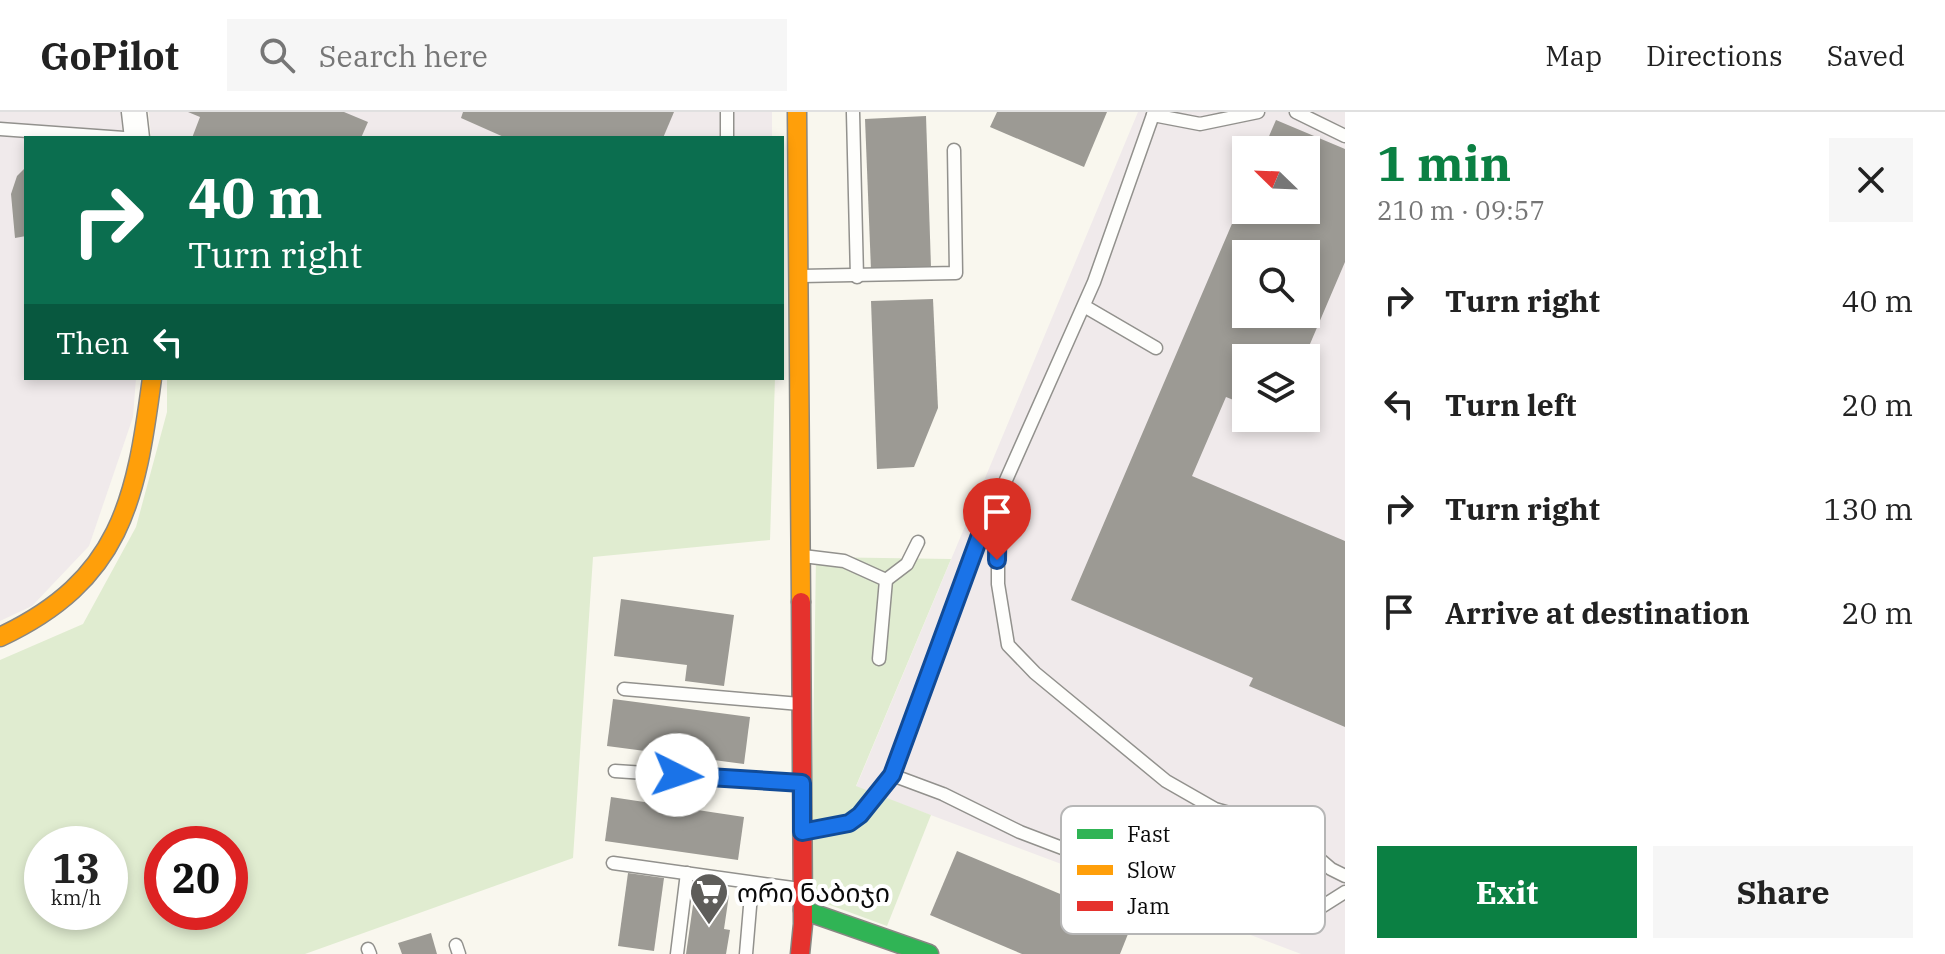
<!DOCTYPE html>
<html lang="en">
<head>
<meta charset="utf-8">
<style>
  :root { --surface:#fff; --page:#f6f6f6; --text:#222; --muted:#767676; --line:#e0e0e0; --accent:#0b8043 }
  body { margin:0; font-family:"IBM Plex Serif","Noto Sans Georgian",serif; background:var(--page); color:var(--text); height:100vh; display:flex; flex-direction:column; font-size:30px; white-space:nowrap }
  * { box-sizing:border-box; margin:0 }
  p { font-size:26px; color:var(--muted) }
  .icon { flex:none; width:44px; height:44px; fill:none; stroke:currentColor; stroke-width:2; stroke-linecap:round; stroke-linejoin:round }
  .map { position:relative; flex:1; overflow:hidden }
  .details { display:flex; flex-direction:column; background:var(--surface); width:600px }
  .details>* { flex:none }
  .banner { position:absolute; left:24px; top:24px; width:760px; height:244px; border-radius:0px; box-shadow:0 4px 12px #0003; background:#0b6e4f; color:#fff; overflow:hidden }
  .needle { width:52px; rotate:293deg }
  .tools { position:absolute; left:1232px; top:24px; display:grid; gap:16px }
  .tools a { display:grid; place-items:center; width:88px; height:88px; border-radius:0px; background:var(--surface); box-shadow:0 4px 12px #0003; font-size:40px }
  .speed { position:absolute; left:24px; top:714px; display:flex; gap:16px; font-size:40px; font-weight:700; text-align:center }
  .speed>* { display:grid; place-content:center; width:104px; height:104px; border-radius:50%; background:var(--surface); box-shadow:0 4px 12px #0003; line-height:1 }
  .speed small { font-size:20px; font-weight:400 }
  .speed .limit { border:12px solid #d22; background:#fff; color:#111 }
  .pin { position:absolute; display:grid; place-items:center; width:68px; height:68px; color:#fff; margin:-82px -34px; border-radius:50% 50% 50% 0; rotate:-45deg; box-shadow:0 0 8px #0007 }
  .pin .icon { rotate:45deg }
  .me { position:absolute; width:88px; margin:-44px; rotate:94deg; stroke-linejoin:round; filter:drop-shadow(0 0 6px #0008) }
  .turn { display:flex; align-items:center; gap:28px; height:168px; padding:0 32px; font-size:36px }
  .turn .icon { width:104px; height:104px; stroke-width:2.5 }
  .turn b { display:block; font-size:56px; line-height:68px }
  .then { display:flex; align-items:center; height:76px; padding:0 32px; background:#0003; gap:16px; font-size:30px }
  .round { display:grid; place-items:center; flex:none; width:84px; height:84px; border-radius:0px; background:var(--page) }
  .head { display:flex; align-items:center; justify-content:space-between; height:136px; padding:0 32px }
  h1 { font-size:48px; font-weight:700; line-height:60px; color:var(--accent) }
  .action { display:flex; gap:16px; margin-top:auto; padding:16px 32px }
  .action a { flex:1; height:92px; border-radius:0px; background:var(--accent); color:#fff; font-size:32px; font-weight:700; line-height:92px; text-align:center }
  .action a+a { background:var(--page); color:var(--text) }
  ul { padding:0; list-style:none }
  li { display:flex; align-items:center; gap:24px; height:104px; padding:0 32px }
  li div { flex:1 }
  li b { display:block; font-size:30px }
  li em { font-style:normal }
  header { display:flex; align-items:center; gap:48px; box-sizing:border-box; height:112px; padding:0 40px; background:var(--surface); border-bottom:2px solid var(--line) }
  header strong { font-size:38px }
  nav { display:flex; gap:44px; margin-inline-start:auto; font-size:28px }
  .search { width:560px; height:72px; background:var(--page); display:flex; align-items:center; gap:20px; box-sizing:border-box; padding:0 28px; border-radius:0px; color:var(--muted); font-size:30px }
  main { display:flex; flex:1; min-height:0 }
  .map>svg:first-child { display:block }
</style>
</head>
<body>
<header>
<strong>GoPilot</strong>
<div class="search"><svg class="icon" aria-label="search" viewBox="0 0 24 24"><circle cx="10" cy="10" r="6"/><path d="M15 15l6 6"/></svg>Search here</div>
<nav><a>Map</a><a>Directions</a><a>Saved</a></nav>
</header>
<main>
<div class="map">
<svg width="1345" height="842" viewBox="0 0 1345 842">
  <rect width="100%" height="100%" fill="#f9f7ee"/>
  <g fill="#f0eaeb" fill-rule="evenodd">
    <path d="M0 0H121L123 26H26V266H136L133 305 89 434 32 494 0 509Z"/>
    <path d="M149 0H772V26H151Z"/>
    <path d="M1138 0H1345V842H1301L856 675ZM1246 38H1306V98H1246ZM1246 142H1306V202H1246ZM1246 246H1306V306H1246Z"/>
  </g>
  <g fill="#e0ecd0" fill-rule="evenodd">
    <path d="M167 266H775L770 428 593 445 573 746 305 842H0V548L83 512 136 415 167 300ZM42 732H110V800H42ZM162 732H230V800H162Z"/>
    <path d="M816 445 951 447 856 674 931 703 887 814 819 789 811 769Z"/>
  </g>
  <g fill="#9c9a94" fill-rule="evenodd">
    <path d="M188 0H344L368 10 361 26H192L200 5Z"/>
    <path d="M463 0H674L663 26H506L461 6Z"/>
    <path d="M997 0H1107L1084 55 990 15Z"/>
    <path d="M926 4 931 155 871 158 865 7Z"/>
    <path d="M1276 8 1345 37V150L1304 246H1246V293L1226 285 1192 364 1345 429V615L1249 574 1253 566 1071 488 1246 79V98H1306V38H1263ZM1246 142H1306V202H1246Z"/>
    <path d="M26 55V124L15 126 11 82 17 64Z"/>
    <path d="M933 187 938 296 914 355 877 357 871 189Z"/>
    <path d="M621 487 734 503 724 574 685 569 687 553 614 544Z"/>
    <path d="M613 587 750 605 744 652 607 634Z"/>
    <path d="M611 685 744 705 738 748 605 729Z"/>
    <path d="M957 739 1132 812 1120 842H1022L930 803Z"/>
    <path d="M628 761 664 766 654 839 618 834Z"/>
    <path d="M695 779 729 783 724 817 730 818 726 842H686Z"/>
    <path d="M431 821 437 842H402L398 831Z"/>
  </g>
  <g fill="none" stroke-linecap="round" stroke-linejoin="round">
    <g stroke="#92918d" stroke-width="15">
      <g id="lane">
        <path d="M727 0V26"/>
        <path d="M1154 0 1094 170 998 386V472L1008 533 1035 561 1166 669 1215 697 1261 710 1295 726 1331 757 1345 764"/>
        <path d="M1296 0 1345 24"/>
        <path d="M853 1 857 165"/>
        <path d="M1153 3 1200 12 1258 0"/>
        <path d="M0 17 124 26"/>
        <path d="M801 164 956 161 954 38"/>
        <path d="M1084 194 1156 236"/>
        <path d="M803 444 844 449 886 468 879 547"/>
        <path d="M886 468 907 452 918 430"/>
        <path d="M624 577 800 592"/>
        <path d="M615 659 799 671"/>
        <path d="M892 663 943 682 1020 720 1170 777 1259 807 1296 811 1345 780"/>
        <path d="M805 720 849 711 860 703 892 663 983 415 995 390"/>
        <path d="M613 751 800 777"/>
        <path d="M456 833 459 842"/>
        <path d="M368 837 370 842"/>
        <path d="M677 842 687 761"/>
        <path d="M746 842 752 771"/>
      </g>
    </g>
    <g stroke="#92918d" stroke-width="27">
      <path id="street" d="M134 0 137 26"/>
    </g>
    <g stroke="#888783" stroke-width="21">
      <path id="fast" d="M803 798 929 842"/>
    </g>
    <g stroke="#888783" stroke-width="21">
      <g id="slow">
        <path d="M797 0 801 490"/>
        <path d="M0 525C121 468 136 389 152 266"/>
      </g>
    </g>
    <g stroke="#888783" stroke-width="21">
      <path id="jam" d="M800 842 803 812 801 490"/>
    </g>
    <use href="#lane" stroke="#fefefc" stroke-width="12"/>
    <use href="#street" stroke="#fefefc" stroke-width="24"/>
    <use href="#fast" stroke="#30b455" stroke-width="18"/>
    <use href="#slow" stroke="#ff9f0a" stroke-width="18"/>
    <use href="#jam" stroke="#e5322d" stroke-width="18"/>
  </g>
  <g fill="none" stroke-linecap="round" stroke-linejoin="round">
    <g stroke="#114b97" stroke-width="20">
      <path id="route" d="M677 663 802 671V720L849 711 860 703 892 663 983 415 998 386 997 448"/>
    </g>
    <use href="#route" stroke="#1a73e8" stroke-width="14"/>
  </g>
  <defs>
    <g id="supermarket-pin" transform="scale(2)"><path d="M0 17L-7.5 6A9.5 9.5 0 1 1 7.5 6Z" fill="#5e5d5a" stroke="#fff"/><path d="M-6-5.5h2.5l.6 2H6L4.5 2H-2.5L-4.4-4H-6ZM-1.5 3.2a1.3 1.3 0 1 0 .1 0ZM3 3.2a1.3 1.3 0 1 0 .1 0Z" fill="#fff"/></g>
  </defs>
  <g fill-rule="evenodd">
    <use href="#supermarket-pin" x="709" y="780"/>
  </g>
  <g text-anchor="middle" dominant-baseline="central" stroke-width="8" stroke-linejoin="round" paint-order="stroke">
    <g font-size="26" fill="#0a0a0a" stroke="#fff" text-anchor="start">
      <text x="737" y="780">ორი ნაბიჯი</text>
    </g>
  </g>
  <rect x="1061" y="694" width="264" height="128" rx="12" fill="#fff" stroke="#b6b6b6" stroke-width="2"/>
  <rect x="1077" y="717" width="36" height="10" fill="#30b455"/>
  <rect x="1077" y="753" width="36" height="10" fill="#ff9f0a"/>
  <rect x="1077" y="789" width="36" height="10" fill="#e5322d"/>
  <g font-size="22" fill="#0a0a0a">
    <text x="1127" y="730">Fast</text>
    <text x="1127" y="766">Slow</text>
    <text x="1127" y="802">Jam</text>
  </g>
</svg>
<div class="tools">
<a><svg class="needle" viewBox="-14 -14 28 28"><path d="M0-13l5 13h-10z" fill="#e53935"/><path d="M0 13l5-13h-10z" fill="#767676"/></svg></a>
<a><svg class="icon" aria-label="search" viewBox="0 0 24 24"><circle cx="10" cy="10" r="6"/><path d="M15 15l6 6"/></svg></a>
<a><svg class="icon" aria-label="layers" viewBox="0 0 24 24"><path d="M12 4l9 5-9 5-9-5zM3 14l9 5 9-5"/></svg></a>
</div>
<div class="speed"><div>13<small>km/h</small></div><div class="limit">20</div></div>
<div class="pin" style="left:997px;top:448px;background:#d93025"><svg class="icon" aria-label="arrive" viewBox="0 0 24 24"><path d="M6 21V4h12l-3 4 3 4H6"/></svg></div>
<svg class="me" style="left:677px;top:663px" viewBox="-20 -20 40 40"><circle r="19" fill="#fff"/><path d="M0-13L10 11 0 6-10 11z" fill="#1a73e8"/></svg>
<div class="banner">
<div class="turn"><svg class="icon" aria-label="right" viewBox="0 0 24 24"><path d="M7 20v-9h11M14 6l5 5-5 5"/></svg><div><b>40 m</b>Turn right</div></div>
<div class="then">Then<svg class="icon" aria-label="left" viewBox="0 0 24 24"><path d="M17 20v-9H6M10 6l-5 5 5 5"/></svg></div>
</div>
</div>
<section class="details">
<div class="head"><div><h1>1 min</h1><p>210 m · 09:57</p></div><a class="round"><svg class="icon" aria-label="close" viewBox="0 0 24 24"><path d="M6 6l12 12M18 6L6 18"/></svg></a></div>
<ul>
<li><svg class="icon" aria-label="right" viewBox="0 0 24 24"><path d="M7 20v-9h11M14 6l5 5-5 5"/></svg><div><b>Turn right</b></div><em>40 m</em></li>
<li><svg class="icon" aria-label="left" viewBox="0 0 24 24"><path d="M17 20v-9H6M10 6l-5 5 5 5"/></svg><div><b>Turn left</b></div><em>20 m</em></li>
<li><svg class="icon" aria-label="right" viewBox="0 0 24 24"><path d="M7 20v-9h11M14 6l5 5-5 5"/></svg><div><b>Turn right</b></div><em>130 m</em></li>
<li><svg class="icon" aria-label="arrive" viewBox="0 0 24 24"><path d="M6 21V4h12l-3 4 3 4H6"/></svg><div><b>Arrive at destination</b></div><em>20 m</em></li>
</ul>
<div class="action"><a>Exit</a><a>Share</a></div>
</section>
</main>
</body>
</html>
